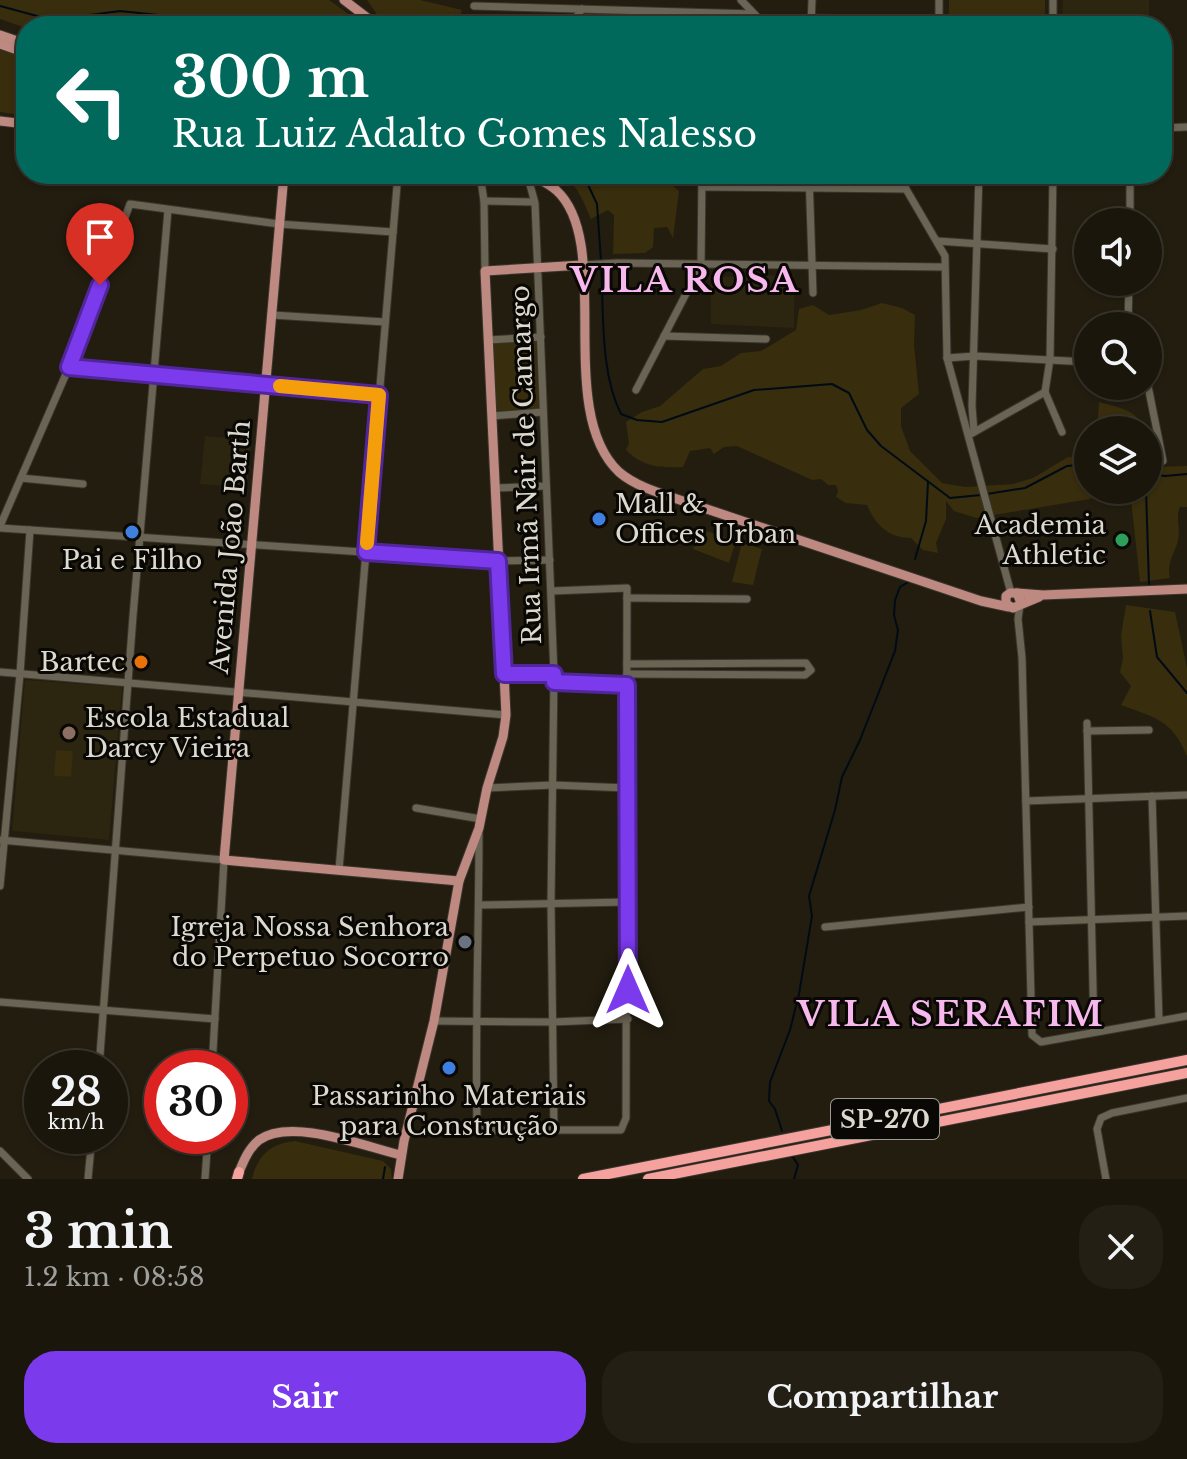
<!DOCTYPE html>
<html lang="pt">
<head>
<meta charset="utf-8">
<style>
  :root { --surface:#1a160b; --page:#231f14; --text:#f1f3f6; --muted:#9f9f9d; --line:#38352c; --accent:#7c3aed }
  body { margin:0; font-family:"Libre Baskerville",serif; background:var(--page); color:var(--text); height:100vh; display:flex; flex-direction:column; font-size:30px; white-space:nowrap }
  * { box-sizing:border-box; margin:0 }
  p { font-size:26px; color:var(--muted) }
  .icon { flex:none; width:44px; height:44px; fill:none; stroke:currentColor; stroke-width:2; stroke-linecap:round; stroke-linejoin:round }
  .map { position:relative; height:1179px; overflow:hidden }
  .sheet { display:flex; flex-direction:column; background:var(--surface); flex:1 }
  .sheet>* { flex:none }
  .top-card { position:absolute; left:16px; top:16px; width:1156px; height:168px; border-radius:32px; box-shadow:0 2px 6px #0004,0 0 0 2px var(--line); background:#00695c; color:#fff; overflow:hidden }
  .controls { position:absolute; left:1074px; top:208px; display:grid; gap:16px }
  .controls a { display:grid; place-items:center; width:88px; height:88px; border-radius:50%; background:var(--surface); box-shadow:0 2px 6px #0004,0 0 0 2px var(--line); font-size:40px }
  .speed { position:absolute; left:24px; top:1050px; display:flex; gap:16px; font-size:40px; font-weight:700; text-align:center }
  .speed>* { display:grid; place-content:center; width:104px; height:104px; border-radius:50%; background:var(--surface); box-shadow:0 2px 6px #0004,0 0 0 2px var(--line); line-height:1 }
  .speed small { font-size:20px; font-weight:400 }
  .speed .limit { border:12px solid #d22; background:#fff; color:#111 }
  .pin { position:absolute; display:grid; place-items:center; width:68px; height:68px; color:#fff; margin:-82px -34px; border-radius:50% 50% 50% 0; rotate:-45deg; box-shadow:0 0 8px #0007 }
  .pin .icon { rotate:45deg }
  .me { position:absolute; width:88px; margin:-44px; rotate:0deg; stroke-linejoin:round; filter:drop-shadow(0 0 6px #0008) }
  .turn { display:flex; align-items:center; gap:28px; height:168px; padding:0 24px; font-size:36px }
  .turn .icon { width:104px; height:104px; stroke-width:2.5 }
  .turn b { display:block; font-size:56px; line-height:68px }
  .round { display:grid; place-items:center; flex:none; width:84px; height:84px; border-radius:32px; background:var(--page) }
  .head { display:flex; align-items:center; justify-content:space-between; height:136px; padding:0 24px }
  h1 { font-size:48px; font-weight:800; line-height:60px }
  .cta { display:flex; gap:16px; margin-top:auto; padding:16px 24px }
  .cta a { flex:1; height:92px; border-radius:32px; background:var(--accent); color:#fff; font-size:32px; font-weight:800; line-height:92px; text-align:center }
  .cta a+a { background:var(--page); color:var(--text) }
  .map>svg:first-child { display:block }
</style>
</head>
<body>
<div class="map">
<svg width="1187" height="1179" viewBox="0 0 1187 1179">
  <rect width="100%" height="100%" fill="#221d0f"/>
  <g fill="#2c2510">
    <path d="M1063 0H1149V26H1062Z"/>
    <path d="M794 275V328L711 324V277Z"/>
    <path d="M205 436 251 440 247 488 200 484Z"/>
    <path d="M25 680 122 687 109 840 12 831Z"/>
  </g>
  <g fill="#382d0c">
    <path d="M0 0H329L365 26H160L110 21 86 26 26 28 0 19Z"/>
    <path d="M367 0H420L462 10 457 26H385Z"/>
    <rect x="949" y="0" width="96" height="26"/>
    <path d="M0 48 26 56V116L0 112Z"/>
    <path d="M561 174H665L664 186H673L679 191 673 238 667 227 654 228 653 247 645 253 613 254 614 215 608 210 591 219C584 203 577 183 561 174Z"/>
    <path d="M882 303 902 308 915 315 914 345 919 394 901 408V426L910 451 942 483 965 487 1013 484 1033 478 1068 457 1088 458V490H1098L1090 499 976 518 954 511 946 501V519L936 543 938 553 923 550 911 538C889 538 875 525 867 505L846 503 836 497 838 491 836 485H828L821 479 812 480 737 446 724 447 714 454 710 448 690 451 683 467C659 468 643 467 626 450L629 443 626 422 642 412 660 406 703 369 721 366 741 353 761 351 796 330 799 309 813 305 829 315 861 310Z"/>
    <path d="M536 341 540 408 496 411 491 344Z"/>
    <path d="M1099 402C1117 407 1139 410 1145 430H1097Z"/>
    <path d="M1148 440 1153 467 1187 466V507H1180C1175 518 1181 528 1178 540 1175 554 1166 562 1170 578L1140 582 1130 490H1148Z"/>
    <path d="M701 529 736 541 729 563 693 549Z"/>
    <path d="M742 543 762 549 753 585 732 582Z"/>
    <path d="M1126 605 1175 612 1187 668V756C1172 720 1156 718 1121 705L1131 686 1120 672 1123 659 1121 636Z"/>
    <path d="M56 750 73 751 71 777 54 776Z"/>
    <path d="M295 1141 383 1161 391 1169 392 1179H252C257 1156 271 1143 295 1141Z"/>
  </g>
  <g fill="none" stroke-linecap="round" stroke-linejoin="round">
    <g stroke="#000b15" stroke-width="2">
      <path d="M0 6 52 20 120 11 264 26"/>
      <path d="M583 174 597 204 601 261"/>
      <path d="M601 267C604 313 600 373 621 414L637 420 662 422 754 390 832 384 849 393 867 430 881 446 950 498 981 495"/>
      <path d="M1148 474 1165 476 1187 474"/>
      <path d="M1146 490 1149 584"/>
      <path d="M987 494 1025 488 1067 466 1088 464"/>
      <path d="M915 559 926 521 928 482"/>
      <path d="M1150 611 1157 657 1187 693"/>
      <path d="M782 1131 775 1109 769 1101 770 1082 790 1030 799 994 812 916 809 896 835 810 842 777 860 740 895 651 898 630 894 615 895 600 900 587 910 581"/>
      <path d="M793 1157 798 1165 794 1179"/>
      <path d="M383 1179 385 1167"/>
    </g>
    <g stroke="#3a352e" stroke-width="9">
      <g id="minor">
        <path d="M741 0 766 26"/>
        <path d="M1053 0V26"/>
        <path d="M474 6 754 14"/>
        <path d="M811 18 939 21"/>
        <path d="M570 26 582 9"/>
        <path d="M704 26V14"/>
        <path d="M811 26 812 0"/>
        <path d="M939 26V0"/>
        <path d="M1162 128 1187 127"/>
        <path d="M480 174 484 201 485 271"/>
        <path d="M527 174 535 203 554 674 551 903 554 1130"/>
        <path d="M809 174 813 293"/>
        <path d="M895 174 906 189 945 256 947 358 1011 593"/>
        <path d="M702 187 906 189"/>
        <path d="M484 201 534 202"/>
        <path d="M1130 222V174"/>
        <path d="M937 241 1053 249"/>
        <path d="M582 265 617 263 944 267"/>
        <path d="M272 315 385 322"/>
        <path d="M1128 326 1129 282"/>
        <path d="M664 336 766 339"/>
        <path d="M488 340 541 337"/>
        <path d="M947 358 975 356 1088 362"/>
        <path d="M69 367 379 395"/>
        <path d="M1148 386 1163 461"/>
        <path d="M636 390 701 265 702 174"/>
        <path d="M1045 392 1062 432"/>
        <path d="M492 416 543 412"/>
        <path d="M974 432 972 406 979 174"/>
        <path d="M969 435 1045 392 1050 359 1053 174"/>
        <path d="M21 478 83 484"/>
        <path d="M495 488 546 486"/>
        <path d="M0 526 69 367 130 204 279 224 393 232"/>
        <path d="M0 528 498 561 550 560"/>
        <path d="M627 598 747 599"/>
        <path d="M1020 605 1018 619 1022 658 1032 1035 1041 1042 1187 1016"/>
        <path d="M627 664 806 663 811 670 805 675 627 674"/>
        <path d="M0 672 506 715"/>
        <path d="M504 674H554"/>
        <path d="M554 682 627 685"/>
        <path d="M1087 723 1094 1032"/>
        <path d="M1087 731 1149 730"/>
        <path d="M487 788 553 785 627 788"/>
        <path d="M1152 796 1159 1020"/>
        <path d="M1026 801 1187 795"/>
        <path d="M416 808 481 819"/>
        <path d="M479 831C479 929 475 1026 477 1124L482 1130H621L626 1118 627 588 552 591"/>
        <path d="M0 840 224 860 212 1068"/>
        <path d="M339 870 398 174"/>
        <path d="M0 886 20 674 30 530"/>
        <path d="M480 905 627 902"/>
        <path d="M1029 922 1187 916"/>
        <path d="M825 927 1029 907"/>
        <path d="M0 1002 215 1019"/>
        <path d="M434 1021 552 1022 628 1019"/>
        <path d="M99 1068 133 616 168 210"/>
        <path d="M0 1151 28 1179"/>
        <path d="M88 1179 92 1136"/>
        <path d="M205 1179 208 1136"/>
        <path d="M1106 1179 1097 1129 1101 1118 1112 1113 1187 1098"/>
      </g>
    </g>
    <g stroke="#3a352e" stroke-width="11">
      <g id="major">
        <path d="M344 0 378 26"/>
        <path d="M0 35 26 44"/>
        <path d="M0 44 26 53"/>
        <path d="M0 121 26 124"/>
        <path d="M284 174 224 860 459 881"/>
        <path d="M530 174C538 179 549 184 556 190 615 243 553 410 619 472 634 485 656 492 674 498L981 601 1009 607"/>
        <path d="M1017 593 1043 595 1187 589"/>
        <path d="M1021 603 1017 593H1010L1006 596V604L1013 608 1039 597"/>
        <path d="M239 1172C244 1160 249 1148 259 1140 291 1117 366 1147 401 1155"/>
        <path d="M398 1179 404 1141 434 1021 459 881 479 828 487 788 503 737 506 715 485 271 582 265"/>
      </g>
    </g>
    <g stroke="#3a352e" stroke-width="12">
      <g id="highway">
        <path d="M237 1179 239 1172"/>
        <path d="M583 1179 1187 1060"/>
        <path d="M648 1179 1187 1073"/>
      </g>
    </g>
    <use href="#minor" stroke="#6a6454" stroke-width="7"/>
    <use href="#major" stroke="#bd8980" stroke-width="9"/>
    <use href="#highway" stroke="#f5a19e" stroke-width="10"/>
  </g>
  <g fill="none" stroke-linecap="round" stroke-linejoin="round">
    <g stroke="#51269a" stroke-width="20">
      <path id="route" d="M100 285 69 367 379 395 366 552 498 561 504 674H554V682L627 685 628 990"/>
    </g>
    <use href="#route" stroke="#7c3aed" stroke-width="14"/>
    <path stroke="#f59e0b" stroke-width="14" d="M280 386 379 395 367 543"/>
  </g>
  <g fill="#3f7fe0" stroke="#0a0804" stroke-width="3">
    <circle cx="599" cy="519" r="8"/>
    <circle cx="132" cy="532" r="8"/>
    <circle cx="449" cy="1068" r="8"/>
  </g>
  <circle fill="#2e9e5b" stroke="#0a0804" stroke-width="3" cx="1122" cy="540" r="8"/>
  <circle fill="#e8710a" stroke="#0a0804" stroke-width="3" cx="141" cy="662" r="8"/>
  <circle fill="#8d6e63" stroke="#0a0804" stroke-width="3" cx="69" cy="733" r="8"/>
  <circle fill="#6b7280" stroke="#0a0804" stroke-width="3" cx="465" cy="942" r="8"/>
  <g text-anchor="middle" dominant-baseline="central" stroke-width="6" stroke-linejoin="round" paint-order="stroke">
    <rect fill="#0a0804" stroke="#9d9a92" stroke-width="2" x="831" y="1099" width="108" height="40" rx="6"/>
    <g font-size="24" font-weight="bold" fill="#dcd9cf">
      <text x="885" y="1119">SP-270</text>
    </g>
    <g font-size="26" fill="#dcd9cf" stroke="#0a0804">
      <text transform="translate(526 465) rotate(-92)">Rua Irmã Nair de Camargo</text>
      <text transform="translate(230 547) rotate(-85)">Avenida João Barth</text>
    </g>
    <g font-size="26" fill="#dcd9cf" stroke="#0a0804" text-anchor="end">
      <text x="615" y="504" text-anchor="start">Mall &amp;<tspan x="615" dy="30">Offices Urban</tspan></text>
      <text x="1106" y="525">Academia<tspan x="1106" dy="30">Athletic</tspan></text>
      <text x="132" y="560" text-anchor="middle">Pai e Filho</text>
      <text x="125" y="662">Bartec</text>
      <text x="85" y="718" text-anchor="start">Escola Estadual<tspan x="85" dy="30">Darcy Vieira</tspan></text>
      <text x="449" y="927">Igreja Nossa Senhora<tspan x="449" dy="30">do Perpetuo Socorro</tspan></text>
      <text x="449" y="1096" text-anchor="middle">Passarinho Materiais<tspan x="449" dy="30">para Construção</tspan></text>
    </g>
    <g font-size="34" font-weight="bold" letter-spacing="2" fill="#f7b8ed" stroke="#0a0804">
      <text x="685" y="280">VILA ROSA</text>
      <text x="951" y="1014">VILA SERAFIM</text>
    </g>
  </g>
</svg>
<div class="controls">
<a><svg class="icon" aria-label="sound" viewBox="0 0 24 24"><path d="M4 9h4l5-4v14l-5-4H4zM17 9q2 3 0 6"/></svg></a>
<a><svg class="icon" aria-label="search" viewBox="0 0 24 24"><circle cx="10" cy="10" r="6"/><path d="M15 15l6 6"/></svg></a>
<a><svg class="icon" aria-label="layers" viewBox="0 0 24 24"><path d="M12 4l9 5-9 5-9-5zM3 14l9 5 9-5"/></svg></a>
</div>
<div class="speed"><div>28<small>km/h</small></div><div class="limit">30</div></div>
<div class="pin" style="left:100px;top:285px;background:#d93025"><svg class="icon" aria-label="arrive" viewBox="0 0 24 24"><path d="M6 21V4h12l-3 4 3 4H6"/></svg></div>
<svg class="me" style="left:628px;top:990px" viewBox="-20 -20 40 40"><path d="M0-17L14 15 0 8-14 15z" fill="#7c3aed" stroke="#fff" stroke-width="4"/></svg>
<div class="top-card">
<div class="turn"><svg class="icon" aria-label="left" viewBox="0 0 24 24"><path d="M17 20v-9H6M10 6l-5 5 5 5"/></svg><div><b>300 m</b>Rua Luiz Adalto Gomes Nalesso</div></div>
</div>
</div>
<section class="sheet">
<div class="head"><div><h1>3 min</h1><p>1.2 km · 08:58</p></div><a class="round"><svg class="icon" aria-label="close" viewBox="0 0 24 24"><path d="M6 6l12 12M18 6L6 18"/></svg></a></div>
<div class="cta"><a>Sair</a><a>Compartilhar</a></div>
</section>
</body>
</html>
